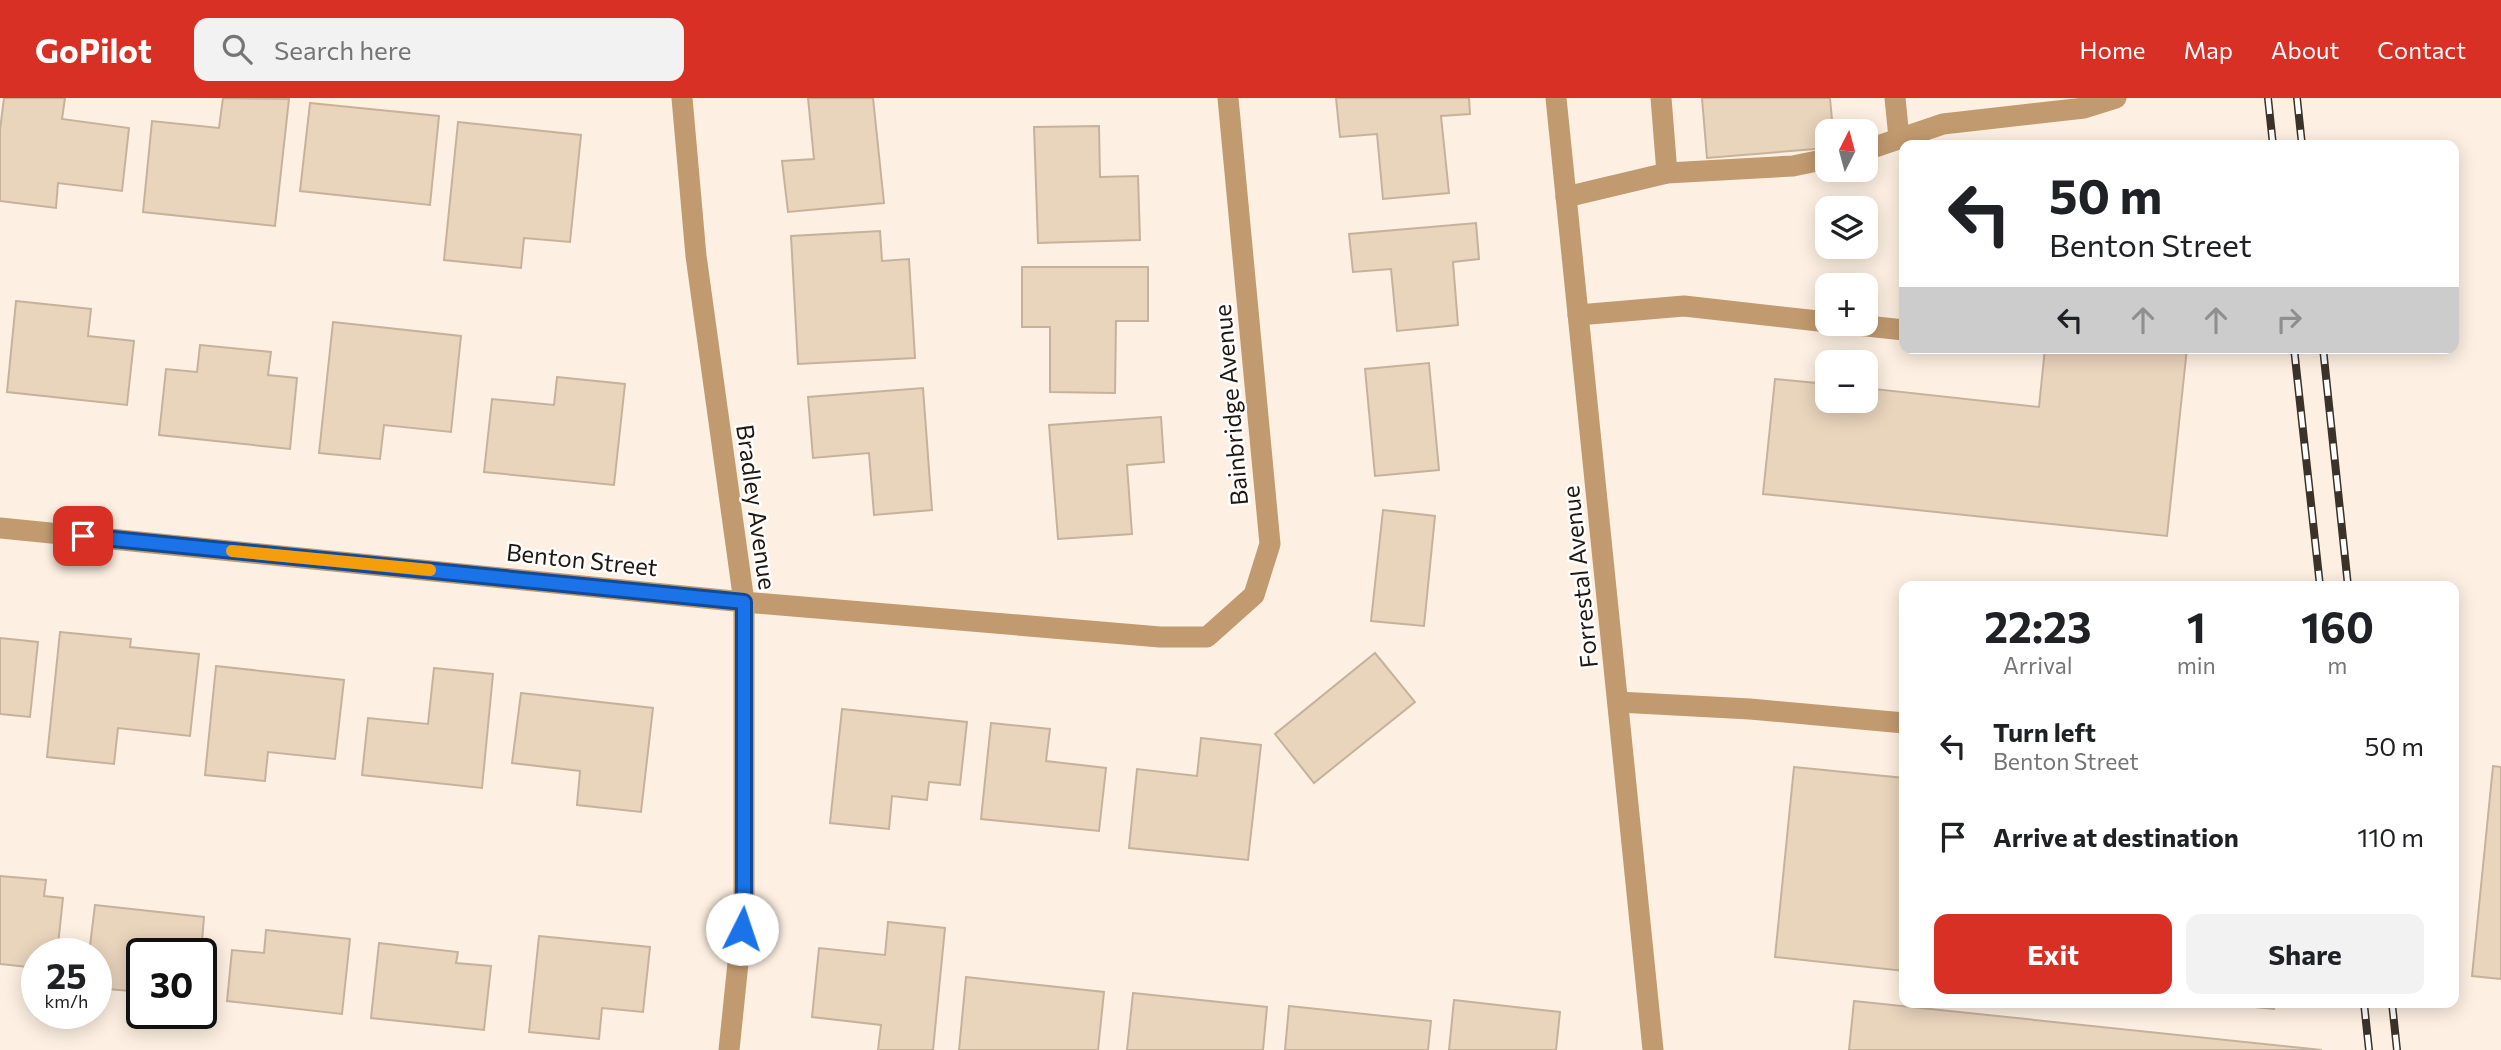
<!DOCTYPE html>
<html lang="en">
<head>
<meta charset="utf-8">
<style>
  :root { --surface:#fff; --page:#f2f2f2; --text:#202124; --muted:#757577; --accent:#d93025 }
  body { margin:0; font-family:Commissioner,sans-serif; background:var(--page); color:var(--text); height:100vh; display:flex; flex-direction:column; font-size:26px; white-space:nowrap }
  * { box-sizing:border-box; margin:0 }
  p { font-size:23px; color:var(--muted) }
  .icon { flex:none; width:38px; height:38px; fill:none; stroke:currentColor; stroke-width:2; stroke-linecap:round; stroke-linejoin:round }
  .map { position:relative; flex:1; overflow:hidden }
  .sheet { position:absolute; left:1899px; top:483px; width:560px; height:427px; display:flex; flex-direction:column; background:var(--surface); border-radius:14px; box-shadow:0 4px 18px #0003 }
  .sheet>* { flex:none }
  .top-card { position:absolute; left:1899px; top:42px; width:560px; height:214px; border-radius:14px; box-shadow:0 4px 18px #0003; background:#fff; color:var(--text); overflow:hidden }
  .needle { width:46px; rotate:6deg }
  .fabs { position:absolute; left:1815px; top:21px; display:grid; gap:14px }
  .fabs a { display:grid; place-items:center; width:63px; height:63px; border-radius:14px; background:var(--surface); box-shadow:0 4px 18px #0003; font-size:35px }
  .speed { position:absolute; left:21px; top:840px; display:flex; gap:14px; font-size:35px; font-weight:700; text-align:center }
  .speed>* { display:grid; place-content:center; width:91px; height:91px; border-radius:50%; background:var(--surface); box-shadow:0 4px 18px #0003; line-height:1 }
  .speed small { font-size:18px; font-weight:400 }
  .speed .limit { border:4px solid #111; border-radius:10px; background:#fff; color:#111 }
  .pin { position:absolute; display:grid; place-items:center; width:60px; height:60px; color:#fff; margin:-30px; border-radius:14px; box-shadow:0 4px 10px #0006 }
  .me { position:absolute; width:77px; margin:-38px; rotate:4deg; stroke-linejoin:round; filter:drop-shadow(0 0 5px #0008) }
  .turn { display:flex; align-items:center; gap:24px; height:147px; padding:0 35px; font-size:32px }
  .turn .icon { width:91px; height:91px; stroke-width:2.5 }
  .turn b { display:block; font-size:49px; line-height:60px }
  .lanes { display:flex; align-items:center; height:66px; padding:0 35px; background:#0003; justify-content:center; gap:35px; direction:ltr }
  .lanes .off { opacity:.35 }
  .eta { display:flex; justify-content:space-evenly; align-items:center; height:119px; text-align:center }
  .eta b { font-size:42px; font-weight:700; line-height:49px }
  .cta { display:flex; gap:14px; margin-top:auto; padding:14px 35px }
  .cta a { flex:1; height:80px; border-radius:14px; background:var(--accent); color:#fff; font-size:28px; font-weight:700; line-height:80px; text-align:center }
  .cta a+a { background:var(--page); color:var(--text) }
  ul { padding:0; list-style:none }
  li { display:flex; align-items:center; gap:21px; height:91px; padding:0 35px }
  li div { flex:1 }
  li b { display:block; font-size:26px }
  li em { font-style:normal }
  header { display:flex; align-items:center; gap:42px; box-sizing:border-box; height:98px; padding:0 35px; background:var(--accent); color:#fff }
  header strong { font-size:33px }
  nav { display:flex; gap:38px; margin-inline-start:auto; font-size:24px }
  .search { width:490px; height:63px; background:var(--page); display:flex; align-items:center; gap:18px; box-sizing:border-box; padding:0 24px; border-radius:14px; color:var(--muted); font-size:26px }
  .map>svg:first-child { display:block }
</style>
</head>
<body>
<header>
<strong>GoPilot</strong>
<div class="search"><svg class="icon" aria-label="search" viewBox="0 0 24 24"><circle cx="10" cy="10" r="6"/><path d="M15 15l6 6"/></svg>Search here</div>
<nav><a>Home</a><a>Map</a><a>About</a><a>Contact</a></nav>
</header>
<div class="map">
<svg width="2501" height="952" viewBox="0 0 2501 952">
  <rect width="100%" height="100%" fill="#fdf0e2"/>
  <g fill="#e9d4bc" stroke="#c6b29b" stroke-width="2">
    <path d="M4 0H65L62 21 129 30 122 93 58 85 56 110 0 103V32Z"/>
    <path d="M223 0 289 1 275 128 143 114 152 23 219 30Z"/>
    <path d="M808 0H873L884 105 788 114 782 63 814 61Z"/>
    <path d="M1336 0H1469L1470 16 1441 18 1449 95 1383 101 1377 36 1340 39Z"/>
    <path d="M1702 0H1830L1833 33H1827V50L1707 60Z"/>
    <path d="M310 5 439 18 430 107 300 93Z"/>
    <path d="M458 24 581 37 570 144 524 140 521 170 444 162Z"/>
    <path d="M1099 28 1100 79 1138 78 1140 142 1038 145 1034 29Z"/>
    <path d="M1476 125 1479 161 1453 164 1458 227 1397 233 1391 171 1353 174 1349 136Z"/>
    <path d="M880 133 882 163 909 161 915 260 798 266 791 138Z"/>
    <path d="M1022 169H1148V223H1116L1115 295 1050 294V229H1022Z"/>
    <path d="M16 203 91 211 88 238 134 243 127 307 7 294Z"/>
    <path d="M333 224 461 238 451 334 384 327 380 361 319 355Z"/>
    <path d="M200 247 271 254 268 277 297 280 290 351 159 337 166 271 197 274Z"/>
    <path d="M2045 250H2187L2167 438 1763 396 1775 281 1827 286V303H1866V290L2039 309Z"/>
    <path d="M1429 265 1439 372 1375 378 1365 271Z"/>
    <path d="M557 279 625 286 614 387 484 374 492 301 554 307Z"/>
    <path d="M923 290 932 412 874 417 869 355 813 360 808 299Z"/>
    <path d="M1161 319 1164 364 1127 367 1132 436 1058 441 1049 327Z"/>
    <path d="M1383 412 1435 418 1424 528 1371 523Z"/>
    <path d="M60 534 131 541 130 549 199 556 190 638 118 630 114 666 47 659Z"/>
    <path d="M0 540 38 544 30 619 0 616Z"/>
    <path d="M1375 555 1415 604 1314 685 1275 636Z"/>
    <path d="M216 568 344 582 335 661 268 654 265 683 205 677Z"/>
    <path d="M434 570 493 576 482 690 362 677 368 620 428 626Z"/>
    <path d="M521 595 653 610 641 714 577 707 580 673 512 665Z"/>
    <path d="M842 611 967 624 960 687 929 684 927 702 892 698 889 731 830 725Z"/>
    <path d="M991 625 1050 631 1046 663 1106 670 1099 733 981 721Z"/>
    <path d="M1201 640 1261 647 1248 762 1129 750 1137 671 1197 678Z"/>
    <path d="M2493 668 2501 669V881L2472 878Z"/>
    <path d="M1794 669 1904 680V873L1775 859Z"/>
    <path d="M0 778 46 782 44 798 63 800 57 856H37V870L0 866Z"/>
    <path d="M95 807 204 819 201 856H142V894L96 890V856H89Z"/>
    <path d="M888 824 945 830 933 952H878L881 927 812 919 819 850 885 857Z"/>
    <path d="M266 832 350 841 342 916 227 903 232 852 264 855Z"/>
    <path d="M539 838 650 849 643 914 602 910 599 941 529 934Z"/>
    <path d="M379 845 458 854 456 865 491 868 484 932 371 920Z"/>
    <path d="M966 879 1104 894 1098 952H959Z"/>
    <path d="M1133 895 1267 909 1263 952H1127Z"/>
    <path d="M1454 902 1560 914 1556 952H1449Z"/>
    <path d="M1854 903 2322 952H1849Z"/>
    <path d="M2213 905H2275L2274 911Z"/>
    <path d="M1289 908 1431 923 1428 952H1285Z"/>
  </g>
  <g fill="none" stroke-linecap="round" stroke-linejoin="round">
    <g stroke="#c19a6f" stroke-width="21">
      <path d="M682 0 696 158 744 504V807L729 952"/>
      <path d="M1556 0 1653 952"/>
      <path d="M1661 0 1667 75"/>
      <path d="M1895 0 1899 40"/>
      <path d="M1866 52 1943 26 2084 10 2116 0"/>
      <path d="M1566 99 1667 75 1793 68 1827 61"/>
      <path d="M1578 217 1684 208 1827 224"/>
      <path d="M1848 226 1904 232"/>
      <path d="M0 430 744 504 1160 539H1207L1254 497 1270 446 1228 0"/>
      <path d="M1618 604 1750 611 1904 625"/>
    </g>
    <g stroke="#3b3229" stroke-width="8">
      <g id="rail">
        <path d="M2268 0 2273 47"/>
        <path d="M2297 0 2302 47"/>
        <path d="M2294 250 2320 488"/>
        <path d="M2323 250 2348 488"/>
        <path d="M2364 905 2369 952"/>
        <path d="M2392 905 2397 952"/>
      </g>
    </g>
    <use href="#rail" stroke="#fff" stroke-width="5" stroke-dasharray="16" stroke-linecap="butt"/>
  </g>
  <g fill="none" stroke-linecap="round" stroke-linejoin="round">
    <g stroke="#114b97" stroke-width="18">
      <path id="route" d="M83 438 744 504V807L742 831"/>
    </g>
    <use href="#route" stroke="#1a73e8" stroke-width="12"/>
    <path stroke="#f59e0b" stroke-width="12" d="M232 453 430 472"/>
  </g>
  <g text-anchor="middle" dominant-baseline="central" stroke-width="5" stroke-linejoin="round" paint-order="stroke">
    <g font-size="24" fill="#201810" stroke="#fff">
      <text transform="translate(1230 307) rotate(-95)">Bainbridge Avenue</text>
      <text transform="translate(757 409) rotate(82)">Bradley Avenue</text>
      <text transform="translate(582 461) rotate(6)">Benton Street</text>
      <text transform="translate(1579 479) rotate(-96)">Forrestal Avenue</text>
    </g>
  </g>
</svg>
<div class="fabs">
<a><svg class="needle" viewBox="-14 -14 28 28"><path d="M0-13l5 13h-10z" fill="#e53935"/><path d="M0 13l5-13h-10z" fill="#757577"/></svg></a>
<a><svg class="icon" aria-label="layers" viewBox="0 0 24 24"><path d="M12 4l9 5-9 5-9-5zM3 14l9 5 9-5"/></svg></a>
<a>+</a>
<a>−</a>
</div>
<div class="speed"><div>25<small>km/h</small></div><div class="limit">30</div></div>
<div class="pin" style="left:83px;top:438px;background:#d93025"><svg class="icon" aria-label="arrive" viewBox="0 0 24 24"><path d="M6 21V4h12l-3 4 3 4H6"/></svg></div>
<svg class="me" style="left:742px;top:831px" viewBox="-20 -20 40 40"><circle r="19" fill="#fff"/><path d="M0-13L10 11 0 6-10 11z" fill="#1a73e8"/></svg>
<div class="top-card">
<div class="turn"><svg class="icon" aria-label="left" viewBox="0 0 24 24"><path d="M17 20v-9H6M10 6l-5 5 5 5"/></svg><div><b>50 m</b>Benton Street</div></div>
<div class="lanes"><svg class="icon" aria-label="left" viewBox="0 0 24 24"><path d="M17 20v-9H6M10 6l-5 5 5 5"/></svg><svg class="icon off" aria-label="ahead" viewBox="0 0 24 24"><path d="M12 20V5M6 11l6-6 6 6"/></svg><svg class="icon off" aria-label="ahead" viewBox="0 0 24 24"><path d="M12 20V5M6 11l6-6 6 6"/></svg><svg class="icon off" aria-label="right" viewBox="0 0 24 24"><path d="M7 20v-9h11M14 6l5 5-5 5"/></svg></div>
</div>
<section class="sheet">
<div class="eta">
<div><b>22:23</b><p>Arrival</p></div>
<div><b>1</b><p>min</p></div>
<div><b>160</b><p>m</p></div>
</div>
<ul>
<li><svg class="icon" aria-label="left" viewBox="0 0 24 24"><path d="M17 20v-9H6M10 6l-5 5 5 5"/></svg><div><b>Turn left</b><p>Benton Street</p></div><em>50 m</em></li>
<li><svg class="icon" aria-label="arrive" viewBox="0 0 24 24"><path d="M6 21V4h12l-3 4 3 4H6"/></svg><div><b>Arrive at destination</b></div><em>110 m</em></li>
</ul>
<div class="cta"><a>Exit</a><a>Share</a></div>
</section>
</div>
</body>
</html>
